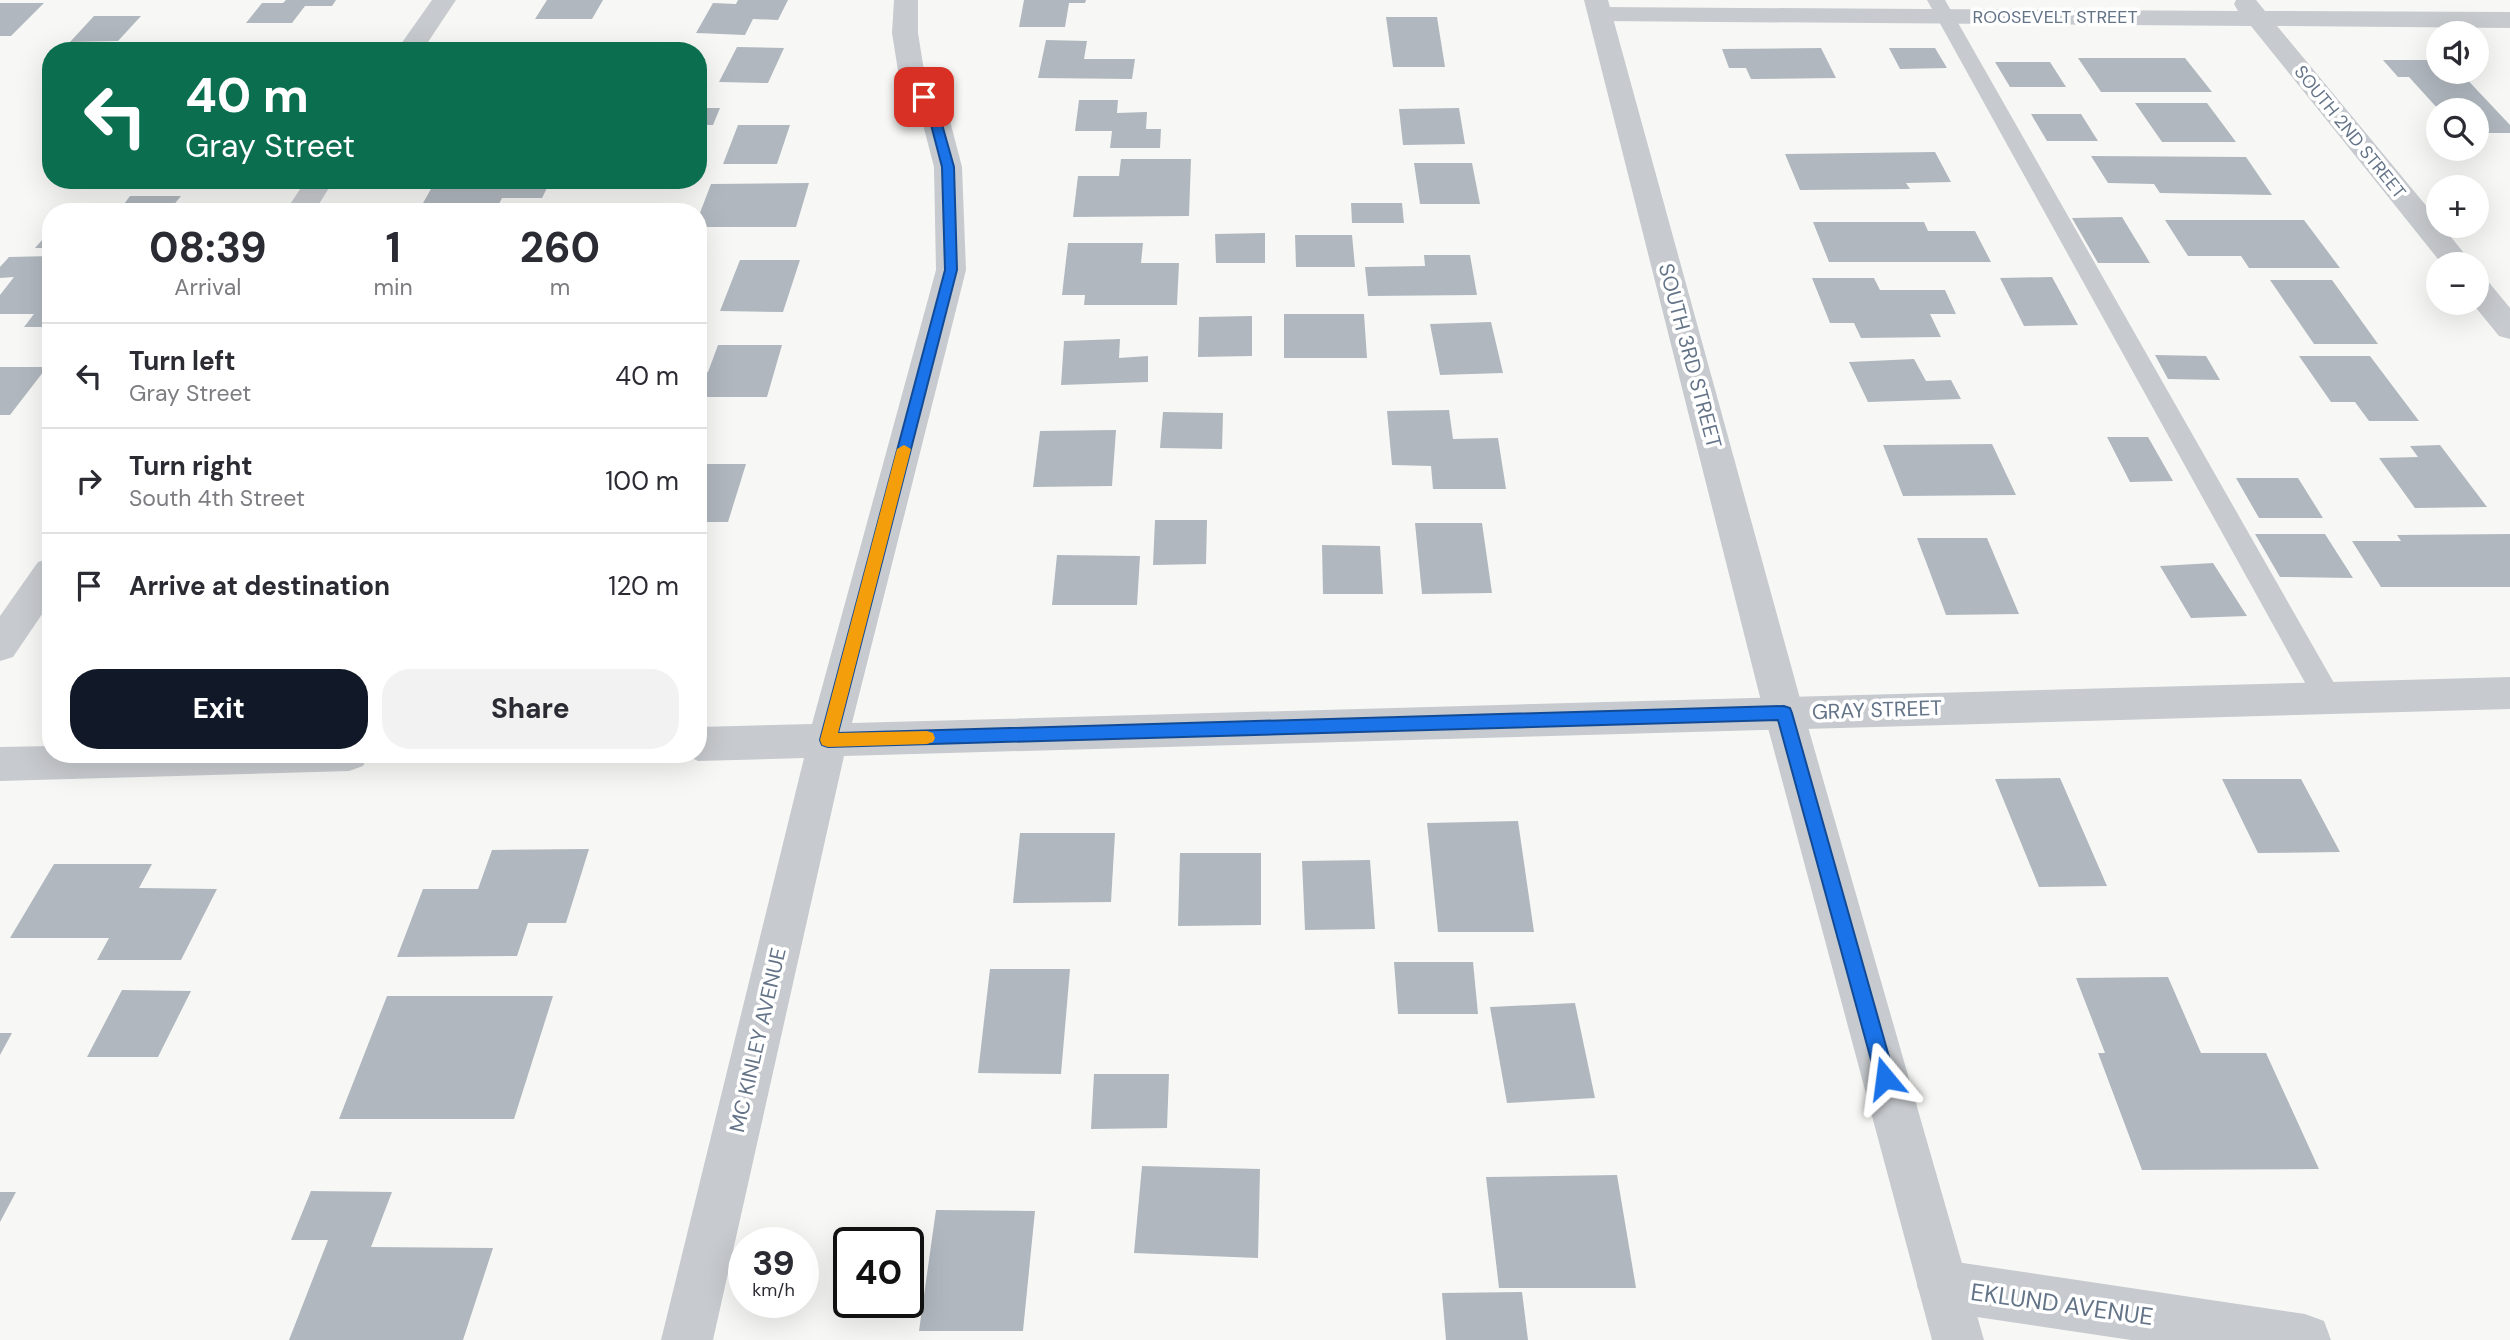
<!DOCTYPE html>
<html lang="en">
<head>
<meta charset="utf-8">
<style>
  :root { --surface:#fff; --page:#f2f2f3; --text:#2b2b33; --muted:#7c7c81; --line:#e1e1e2; --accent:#111827 }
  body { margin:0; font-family:"DM Sans",sans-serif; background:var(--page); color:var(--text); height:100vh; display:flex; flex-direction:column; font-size:26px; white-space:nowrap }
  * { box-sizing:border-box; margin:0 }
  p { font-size:23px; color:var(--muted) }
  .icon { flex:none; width:38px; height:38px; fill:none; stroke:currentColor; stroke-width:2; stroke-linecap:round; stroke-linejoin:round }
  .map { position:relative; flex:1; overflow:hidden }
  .panel { position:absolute; left:42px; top:203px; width:665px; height:560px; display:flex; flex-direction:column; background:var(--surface); border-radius:28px; box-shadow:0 7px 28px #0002 }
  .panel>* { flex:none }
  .banner { position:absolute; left:42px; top:42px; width:665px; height:147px; border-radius:28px; box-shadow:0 7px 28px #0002; background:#0b6e4f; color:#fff; overflow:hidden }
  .buttons { position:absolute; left:2426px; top:21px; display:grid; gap:14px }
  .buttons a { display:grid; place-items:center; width:63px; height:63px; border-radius:50%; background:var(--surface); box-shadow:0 7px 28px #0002; font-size:35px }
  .speed { position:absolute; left:728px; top:1227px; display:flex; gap:14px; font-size:35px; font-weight:700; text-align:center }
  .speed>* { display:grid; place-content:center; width:91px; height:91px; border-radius:50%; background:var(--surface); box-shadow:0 7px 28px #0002; line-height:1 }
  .speed small { font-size:18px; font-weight:400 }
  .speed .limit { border:4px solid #111; border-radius:10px; background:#fff; color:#111 }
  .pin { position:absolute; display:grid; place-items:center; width:60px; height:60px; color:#fff; margin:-30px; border-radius:14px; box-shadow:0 4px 10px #0006 }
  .me { position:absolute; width:77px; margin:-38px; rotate:344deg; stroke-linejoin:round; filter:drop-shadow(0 0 5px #0008) }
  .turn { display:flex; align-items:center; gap:24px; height:147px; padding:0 28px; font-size:32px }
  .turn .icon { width:91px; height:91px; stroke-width:2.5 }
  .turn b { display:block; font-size:49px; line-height:60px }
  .eta { display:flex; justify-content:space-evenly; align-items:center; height:119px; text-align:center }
  .eta b { font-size:42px; font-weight:700; line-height:49px }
  .button { display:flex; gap:14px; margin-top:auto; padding:14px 28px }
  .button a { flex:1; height:80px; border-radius:28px; background:var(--accent); color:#fff; font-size:28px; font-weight:700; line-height:80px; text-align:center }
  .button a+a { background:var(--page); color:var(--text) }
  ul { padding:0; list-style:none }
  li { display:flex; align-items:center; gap:21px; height:105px; padding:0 28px; border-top:2px solid var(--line) }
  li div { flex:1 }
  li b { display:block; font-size:26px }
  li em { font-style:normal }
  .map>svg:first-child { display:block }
</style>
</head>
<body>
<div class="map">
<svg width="2510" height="1340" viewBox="0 0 2510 1340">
  <rect width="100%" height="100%" fill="#f7f8f5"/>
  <g fill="#b0b7be">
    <path d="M286 0H336L332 6H305L292 23H246L262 3H283Z"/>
    <path d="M547 0H603L592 19H535Z"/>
    <path d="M738 0H788L778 20 753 19 745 35 696 33 713 3 736 4Z"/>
    <path d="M1024 0H1086L1085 3H1069L1065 27H1019Z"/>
    <path d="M0 3H44L11 36H0Z"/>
    <path d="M94 16H141L118 41 70 42Z"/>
    <path d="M1386 17H1437L1445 67H1393Z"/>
    <path d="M1046 40 1087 41 1084 59H1135L1132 79 1038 78Z"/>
    <path d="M609 42H647L643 51H605Z"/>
    <path d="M737 47 784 48 768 83 719 82Z"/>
    <path d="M1821 48 1836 78 1751 79 1746 68H1729L1722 49Z"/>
    <path d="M1889 48H1935L1947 68 1900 69Z"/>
    <path d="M2078 58H2185L2212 92H2101Z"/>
    <path d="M2383 60H2438V72H2460L2510 125V133H2476V110H2439L2409 77H2398Z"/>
    <path d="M1995 62H2050L2066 87H2010Z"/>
    <path d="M1079 100H1118L1117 113 1147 112 1146 129H1161L1160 148H1110L1112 131H1075Z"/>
    <path d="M2135 103H2207L2236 142H2162Z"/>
    <path d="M698 108H720L713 125H698Z"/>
    <path d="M1459 108 1465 144 1403 145 1399 109Z"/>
    <path d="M2031 114H2081L2098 141H2047Z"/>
    <path d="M738 125H790L777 164H723Z"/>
    <path d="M1935 152 1951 182 1906 183 1910 189 1800 190 1785 154Z"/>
    <path d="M2091 156 2246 157 2272 195 2160 193 2154 184 2108 183Z"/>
    <path d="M1121 159H1191L1189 216 1073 217 1078 176H1119Z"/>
    <path d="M1414 163H1472L1480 204H1420Z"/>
    <path d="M436 180H551L542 198H502L495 212H418Z"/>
    <path d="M809 183 796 227H698V218L711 184Z"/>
    <path d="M130 196H181L168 212H118Z"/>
    <path d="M1351 203H1402L1404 223H1352Z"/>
    <path d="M2122 217 2150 263H2098L2072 218Z"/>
    <path d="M2165 220H2304L2340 268H2249L2241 256H2188Z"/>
    <path d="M1813 222H1924L1928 231H1975L1991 262H1829Z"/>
    <path d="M51 230V248H35Z"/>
    <path d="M1265 233V263H1216L1215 234Z"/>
    <path d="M1295 235H1352L1355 267H1296Z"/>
    <path d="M1068 243H1143L1141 263H1179L1177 305H1084L1085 295H1062Z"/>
    <path d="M1424 255H1470L1477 295 1368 296 1365 267 1425 266Z"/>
    <path d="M51 256V327H24L34 314H0V295L14 277 0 278V267L9 257Z"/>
    <path d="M740 260H800L783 312 720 311Z"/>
    <path d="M2052 277 2078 325 2024 326 2000 278Z"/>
    <path d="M1812 278H1874L1880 290H1945L1956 314H1930L1941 337 1861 338 1854 323H1830Z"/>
    <path d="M2270 280H2332L2378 344H2314Z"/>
    <path d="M1284 314H1364L1367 358H1284Z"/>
    <path d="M1252 316V356L1198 357 1199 317Z"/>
    <path d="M1491 322 1503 373 1440 375 1430 324Z"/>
    <path d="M1120 339 1119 358 1148 356V382L1061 385 1064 341Z"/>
    <path d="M718 345H782L767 397H698V372H708Z"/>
    <path d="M2155 355 2206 356 2220 380 2168 379Z"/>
    <path d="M2299 356H2370L2419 421H2369L2355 402H2331Z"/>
    <path d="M1914 359 1926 381 1951 380 1961 399 1868 402 1849 362Z"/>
    <path d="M0 367H47L10 415H0Z"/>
    <path d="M1449 410 1453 439 1498 438 1506 489H1433L1431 466 1392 465 1387 411Z"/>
    <path d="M1163 412 1223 413 1222 449 1160 448Z"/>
    <path d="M1116 430 1112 486 1033 487 1040 431Z"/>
    <path d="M2107 437H2148L2173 481 2130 482Z"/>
    <path d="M1992 444 2016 495 1903 496 1883 445Z"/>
    <path d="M2440 445 2487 507 2415 508 2379 458 2418 457 2410 446Z"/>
    <path d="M698 464H746L728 522H698Z"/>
    <path d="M2236 478H2298L2323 518H2259Z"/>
    <path d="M1155 520H1207L1206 564 1153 565Z"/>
    <path d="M1415 523H1482L1492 593 1422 594Z"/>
    <path d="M2255 534H2325L2353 578 2280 577Z"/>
    <path d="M2510 534V587H2381L2352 541H2401L2397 535Z"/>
    <path d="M1917 538H1987L2019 614 1946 615Z"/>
    <path d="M1322 545 1380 546 1383 594H1323Z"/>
    <path d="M1057 555 1140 556 1137 605H1052Z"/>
    <path d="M2213 563 2247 616 2191 618 2160 566Z"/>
    <path d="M2060 778 2107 886 2039 887 1995 779Z"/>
    <path d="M2222 779H2301L2340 852 2258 853Z"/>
    <path d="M1518 821 1534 932H1438L1427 823Z"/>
    <path d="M1020 833H1115L1111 902 1013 903Z"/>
    <path d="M589 849 566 923H528L517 956 397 957 423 889H478L492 850Z"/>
    <path d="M1180 853H1261V925L1178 926Z"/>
    <path d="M1370 860 1375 929 1305 930 1302 861Z"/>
    <path d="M54 864H152L139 888 217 889 181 960H97L109 938H10Z"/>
    <path d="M1394 962H1473L1478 1014H1398Z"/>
    <path d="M990 969H1070L1061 1074 978 1073Z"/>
    <path d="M2168 977 2201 1053H2266L2319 1169 2142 1170 2098 1053H2105L2076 978Z"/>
    <path d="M122 990 191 991 158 1057H87Z"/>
    <path d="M387 996H553L514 1119H339Z"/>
    <path d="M1575 1003 1595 1098 1507 1103 1490 1007Z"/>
    <path d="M0 1033H12L0 1055Z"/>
    <path d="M1094 1074H1169L1167 1128 1091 1129Z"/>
    <path d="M1142 1166 1260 1169 1258 1258 1134 1253Z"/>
    <path d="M1617 1175 1636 1288H1499L1486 1177Z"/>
    <path d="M311 1191 392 1192 371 1247 493 1248 463 1340H289L328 1240H291Z"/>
    <path d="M0 1192H16L0 1222Z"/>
    <path d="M936 1210 1035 1211 1023 1331H919Z"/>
    <path d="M1522 1292 1528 1340H1446L1442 1293Z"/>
  </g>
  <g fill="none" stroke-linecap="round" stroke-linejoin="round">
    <path fill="#c7cace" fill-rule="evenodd" d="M1927 0H1945L2338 690 2342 698 2338 706 2328 710 2318 706Z"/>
    <g fill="#c7cace" fill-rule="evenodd">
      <path d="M432 0H456L422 51H396Z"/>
      <path d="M894 0H918V33L925 77 949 117 962 167 966 270 852 723 2510 677V709L844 756 713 1340H661L804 758 698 761 683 754H698V727L812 724 936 270 934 167 921 117 899 77 892 33Z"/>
      <path d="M2236 0H2256L2265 11 2510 12V28L2277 26 2438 220V226H2442L2473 264H2442L2251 26 1600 21 1591 19 1588 14 1591 9 1600 7 2238 11 2234 4Z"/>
      <path d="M306 180H334L314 212H285Z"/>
      <path d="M2476 277 2487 280 2510 308V339L2499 336 2472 303H2476Z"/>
      <path d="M51 558V601L13 657 0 661V616L38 562Z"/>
      <path d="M51 746V754H369L363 766 349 771 0 781V747Z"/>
      <path d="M1943 1260 2305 1314 2324 1321 2331 1340H2131L1943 1312 1925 1304 1917 1286 1925 1268Z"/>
    </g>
    <path fill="#c7cace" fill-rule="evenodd" d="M1584 0H1608L1804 713 1984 1340H1932L1764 713Z"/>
  </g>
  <path fill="#1a73e8" stroke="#114b97" stroke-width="2" d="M920 94H928L940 117 954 167 957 270 838 733 1784 706 1790 708 1792 713 1895 1078 1892 1085 1885 1087 1879 1085 1876 1078 1778 720 828 747 822 745 820 740 945 270 942 167 929 117 918 97Z"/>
  <path fill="#f59e0b" d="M904 445 911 449 838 733 927 731 933 733 935 738 933 742 927 744 828 747 822 745 820 740 897 449Z"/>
  <g text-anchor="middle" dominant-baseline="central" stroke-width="7" stroke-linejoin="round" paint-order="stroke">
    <g font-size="18" fill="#647488" stroke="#fff">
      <text x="2055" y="17">ROOSEVELT STREET</text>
      <text transform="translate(2350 132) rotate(51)">SOUTH 2ND STREET</text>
    </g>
    <g font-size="21" fill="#647488" stroke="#fff">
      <text transform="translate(1690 356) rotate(75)">SOUTH 3RD STREET</text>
      <text transform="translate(1877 710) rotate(-2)">GRAY STREET</text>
      <text transform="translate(758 1040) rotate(-77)">MC KINLEY AVENUE</text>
    </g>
    <g font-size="24" fill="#647488" stroke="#fff">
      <text transform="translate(2062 1304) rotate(8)">EKLUND AVENUE</text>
    </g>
  </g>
</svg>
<div class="buttons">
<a><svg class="icon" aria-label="sound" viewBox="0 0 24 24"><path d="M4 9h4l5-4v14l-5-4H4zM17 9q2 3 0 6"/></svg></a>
<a><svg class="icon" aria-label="search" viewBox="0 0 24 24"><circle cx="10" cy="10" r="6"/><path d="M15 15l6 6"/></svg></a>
<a>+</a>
<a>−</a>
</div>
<div class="speed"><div>39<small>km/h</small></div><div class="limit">40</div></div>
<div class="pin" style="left:924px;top:97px;background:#d93025"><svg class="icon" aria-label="arrive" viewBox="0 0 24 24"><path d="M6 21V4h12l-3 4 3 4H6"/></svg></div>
<svg class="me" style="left:1885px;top:1078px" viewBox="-20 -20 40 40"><path d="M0-17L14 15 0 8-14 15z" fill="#1a73e8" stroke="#fff" stroke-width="4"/></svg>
<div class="banner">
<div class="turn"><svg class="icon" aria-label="left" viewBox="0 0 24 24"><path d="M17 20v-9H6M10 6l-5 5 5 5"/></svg><div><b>40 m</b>Gray Street</div></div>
</div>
<section class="panel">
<div class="eta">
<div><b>08:39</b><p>Arrival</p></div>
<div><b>1</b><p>min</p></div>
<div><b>260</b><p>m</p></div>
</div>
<ul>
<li><svg class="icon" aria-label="left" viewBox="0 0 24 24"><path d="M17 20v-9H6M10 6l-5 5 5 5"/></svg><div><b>Turn left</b><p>Gray Street</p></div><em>40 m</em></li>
<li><svg class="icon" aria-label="right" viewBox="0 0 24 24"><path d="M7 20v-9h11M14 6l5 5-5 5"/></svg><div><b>Turn right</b><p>South 4th Street</p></div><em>100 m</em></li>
<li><svg class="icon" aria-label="arrive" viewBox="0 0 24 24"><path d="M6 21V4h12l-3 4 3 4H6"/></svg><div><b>Arrive at destination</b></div><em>120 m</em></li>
</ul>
<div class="button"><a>Exit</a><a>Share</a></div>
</section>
</div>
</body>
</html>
